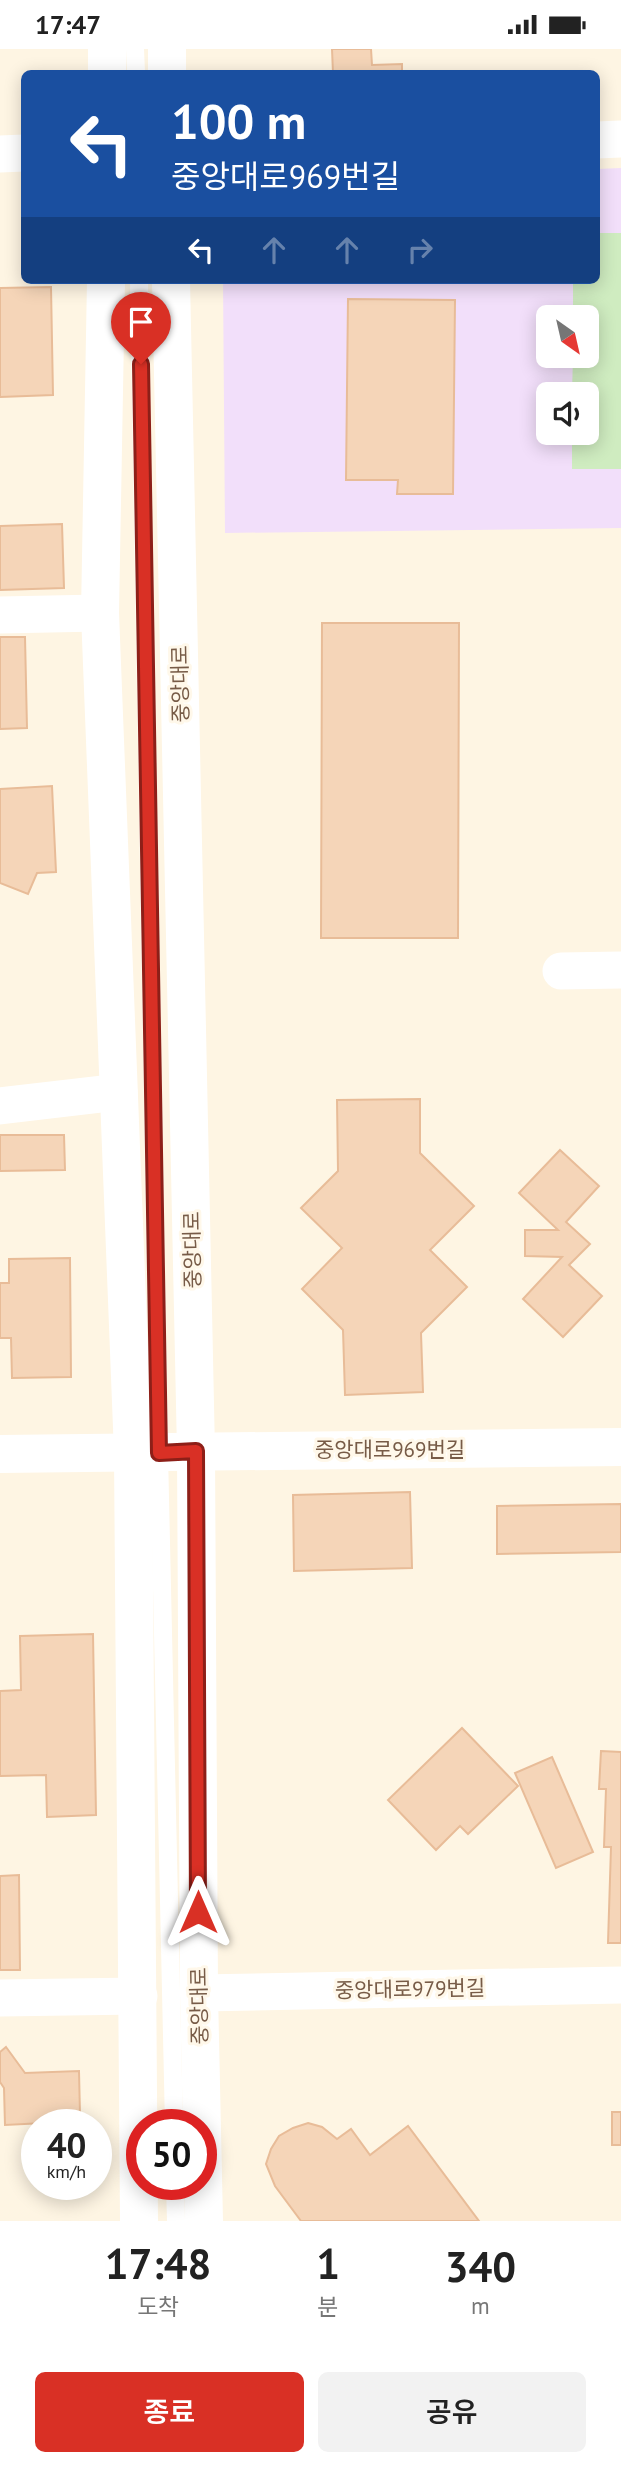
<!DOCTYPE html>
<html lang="ko">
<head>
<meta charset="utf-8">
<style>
  :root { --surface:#fff; --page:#f2f2f2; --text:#222; --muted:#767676; --accent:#d93025 }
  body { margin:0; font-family:"PT Sans","Noto Sans KR",sans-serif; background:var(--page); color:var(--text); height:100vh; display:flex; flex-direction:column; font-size:26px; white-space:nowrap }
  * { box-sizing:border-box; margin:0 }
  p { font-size:23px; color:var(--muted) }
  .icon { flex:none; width:38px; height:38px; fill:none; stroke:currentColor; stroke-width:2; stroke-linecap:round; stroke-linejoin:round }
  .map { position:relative; height:2172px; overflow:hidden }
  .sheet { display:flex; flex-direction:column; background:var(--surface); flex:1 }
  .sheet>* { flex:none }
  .banner { position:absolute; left:21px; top:21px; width:579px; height:214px; border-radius:10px; box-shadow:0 4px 18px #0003; background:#1a4fa0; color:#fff; overflow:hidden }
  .needle { width:46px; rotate:146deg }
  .controls { position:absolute; left:536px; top:256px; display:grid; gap:14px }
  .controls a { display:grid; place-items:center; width:63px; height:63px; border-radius:10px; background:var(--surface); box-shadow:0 4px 18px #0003; font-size:35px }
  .speed { position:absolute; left:21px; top:2060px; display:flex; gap:14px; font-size:35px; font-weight:700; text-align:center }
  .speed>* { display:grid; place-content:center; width:91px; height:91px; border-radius:50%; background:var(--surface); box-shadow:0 4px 18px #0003; line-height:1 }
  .speed small { font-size:18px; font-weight:400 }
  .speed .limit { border:10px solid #d22; background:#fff; color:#111 }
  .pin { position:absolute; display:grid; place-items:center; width:60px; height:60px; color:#fff; margin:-72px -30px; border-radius:50% 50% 50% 0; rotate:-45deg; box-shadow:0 0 7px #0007 }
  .pin .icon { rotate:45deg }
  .me { position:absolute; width:77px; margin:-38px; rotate:0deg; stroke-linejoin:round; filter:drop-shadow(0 0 5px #0008) }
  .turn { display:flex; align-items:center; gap:24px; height:147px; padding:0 35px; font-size:32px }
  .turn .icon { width:91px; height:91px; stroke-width:2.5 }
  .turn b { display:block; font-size:49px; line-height:60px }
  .lanes { display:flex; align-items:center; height:66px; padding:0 35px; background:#0003; justify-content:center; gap:35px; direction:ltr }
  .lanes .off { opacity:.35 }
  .eta { display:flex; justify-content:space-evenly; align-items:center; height:119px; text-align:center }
  .eta b { font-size:42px; font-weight:600; line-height:49px }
  .action { display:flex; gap:14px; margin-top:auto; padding:14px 35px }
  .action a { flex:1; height:80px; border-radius:10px; background:var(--accent); color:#fff; font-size:28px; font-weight:600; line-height:80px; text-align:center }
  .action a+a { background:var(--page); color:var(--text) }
  .status { display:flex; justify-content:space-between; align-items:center; height:49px; padding:0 35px; background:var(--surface); direction:ltr }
  .status svg { height:19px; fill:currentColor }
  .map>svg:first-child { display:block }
</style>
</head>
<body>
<div class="status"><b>17:47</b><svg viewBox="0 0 49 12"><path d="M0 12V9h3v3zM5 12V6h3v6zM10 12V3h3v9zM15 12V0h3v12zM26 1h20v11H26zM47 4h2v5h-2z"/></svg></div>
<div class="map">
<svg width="621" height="2172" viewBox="0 0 621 2172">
  <rect width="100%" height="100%" fill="#fef5e3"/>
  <path fill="#f2dffa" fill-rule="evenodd" d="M621 119V479L225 484 223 231H597V120ZM548 268H586V306H548ZM548 345H586V383H548Z"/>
  <path fill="#cfecc0" d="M597 184H621V420H572V383H586V345H572L573 306H586V268H573V231H597Z"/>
  <g fill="#f5d5b8" stroke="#e8bc98" stroke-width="2">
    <path d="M332 0H371L372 16 402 15V24H333Z"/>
    <path d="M51 238 53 346 0 348V239Z"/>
    <path d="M348 250 455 251 453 445H397L398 431H346Z"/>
    <path d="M62 475 64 539 0 541V477Z"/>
    <path d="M322 574H459L458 889H321Z"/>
    <path d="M0 588H25L27 679 0 680Z"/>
    <path d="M52 737 56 823 37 824 28 845 0 834V740Z"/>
    <path d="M420 1050V1104L474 1157 430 1201 467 1238 421 1284 423 1343 345 1346 343 1281 302 1240 342 1199 301 1159 338 1122 337 1051Z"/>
    <path d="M0 1086H64L65 1121 0 1122Z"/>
    <path d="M560 1101 599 1137 566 1173 590 1195 569 1216 602 1247 563 1288 523 1250 562 1208 525 1207V1181H558L519 1144Z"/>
    <path d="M70 1209 71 1328 12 1329 11 1289H0V1234H9V1210Z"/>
    <path d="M410 1443 412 1519 294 1522 293 1446Z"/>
    <path d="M621 1455V1503L497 1505V1457Z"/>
    <path d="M93 1585 96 1766 47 1768 46 1726 0 1727V1642L21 1641 20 1587Z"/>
    <path d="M462 1679 518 1737 468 1785 460 1777 436 1801 388 1751Z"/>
    <path d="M601 1702 621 1703V1894H608L611 1798H604L606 1740H599Z"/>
    <path d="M552 1708 593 1803 556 1819 515 1724Z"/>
    <path d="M19 1826 20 1921H0V1827Z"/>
    <path d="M6 1998 25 2024 79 2022 80 2066 46 2067 44 2074 5 2076 4 2039 0 2033V2003Z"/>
    <rect x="612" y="2063" width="9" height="33"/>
    <path d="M308 2074 322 2078 337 2090 351 2080 370 2106 408 2077 479 2172H301L275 2137 266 2115 271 2100 279 2087 293 2079Z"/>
  </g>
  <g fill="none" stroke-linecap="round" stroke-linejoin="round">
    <g stroke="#fff" stroke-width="18">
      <path d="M135 0 136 24"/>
      <path d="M139 231 159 1404 174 2076"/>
      <path d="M175 2135 176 2172"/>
    </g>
    <g stroke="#fff" stroke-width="37">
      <path d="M597 91 621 90"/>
      <path d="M0 105 24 104"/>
      <path d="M0 566 100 564"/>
      <path d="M561 922 621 921"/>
      <path d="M0 1057 119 1043"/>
      <path d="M199 1944 621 1936"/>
      <path d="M0 1949 139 1947"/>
    </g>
    <path stroke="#fff" stroke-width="38" d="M0 1405 621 1398"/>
    <g stroke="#fff" stroke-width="38">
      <path d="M107 0V24"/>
      <path d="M167 0V24"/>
      <path d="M106 231 100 564 133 1404 139 2172"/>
      <path d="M171 231 196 1402 199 1944 204 2172"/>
    </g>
  </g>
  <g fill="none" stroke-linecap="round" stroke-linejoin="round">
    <g stroke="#8d1f18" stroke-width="18">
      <path id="route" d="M141 315 159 1404 196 1402 198 1863"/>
    </g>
    <use href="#route" stroke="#d93025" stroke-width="12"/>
  </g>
  <g text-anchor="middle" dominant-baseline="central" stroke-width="6" stroke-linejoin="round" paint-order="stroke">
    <g font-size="21" fill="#775b47" stroke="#fff8ea">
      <text transform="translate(180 635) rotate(-91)">중앙대로</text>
      <text transform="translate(192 1201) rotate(-91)">중앙대로</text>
      <text x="390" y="1400">중앙대로969번길</text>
      <text transform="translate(410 1940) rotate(-1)">중앙대로979번길</text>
      <text transform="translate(199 1957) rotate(-91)">중앙대로</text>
    </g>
  </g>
</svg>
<div class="controls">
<a><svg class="needle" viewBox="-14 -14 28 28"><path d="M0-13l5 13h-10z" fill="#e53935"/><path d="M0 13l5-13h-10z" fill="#767676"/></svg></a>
<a><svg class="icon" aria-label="sound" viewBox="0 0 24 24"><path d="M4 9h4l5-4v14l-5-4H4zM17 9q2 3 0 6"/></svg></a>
</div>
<div class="speed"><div>40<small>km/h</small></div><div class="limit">50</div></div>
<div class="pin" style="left:141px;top:315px;background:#d93025"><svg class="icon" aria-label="arrive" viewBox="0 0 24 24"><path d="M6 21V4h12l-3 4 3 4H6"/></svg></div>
<svg class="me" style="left:198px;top:1863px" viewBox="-20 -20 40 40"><path d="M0-17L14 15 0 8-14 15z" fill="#d93025" stroke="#fff" stroke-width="4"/></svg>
<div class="banner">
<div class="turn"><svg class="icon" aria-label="left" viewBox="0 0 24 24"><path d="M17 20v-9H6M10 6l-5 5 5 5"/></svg><div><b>100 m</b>중앙대로969번길</div></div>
<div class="lanes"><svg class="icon" aria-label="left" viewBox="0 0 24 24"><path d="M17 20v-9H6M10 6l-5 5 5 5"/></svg><svg class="icon off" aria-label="ahead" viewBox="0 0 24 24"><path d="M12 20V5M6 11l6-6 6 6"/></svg><svg class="icon off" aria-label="ahead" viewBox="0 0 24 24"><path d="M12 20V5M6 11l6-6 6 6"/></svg><svg class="icon off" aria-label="right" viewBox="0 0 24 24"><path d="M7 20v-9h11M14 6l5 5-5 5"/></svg></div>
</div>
</div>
<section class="sheet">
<div class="eta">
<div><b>17:48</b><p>도착</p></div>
<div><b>1</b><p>분</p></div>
<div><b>340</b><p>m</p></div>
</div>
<div class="action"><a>종료</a><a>공유</a></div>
</section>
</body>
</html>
